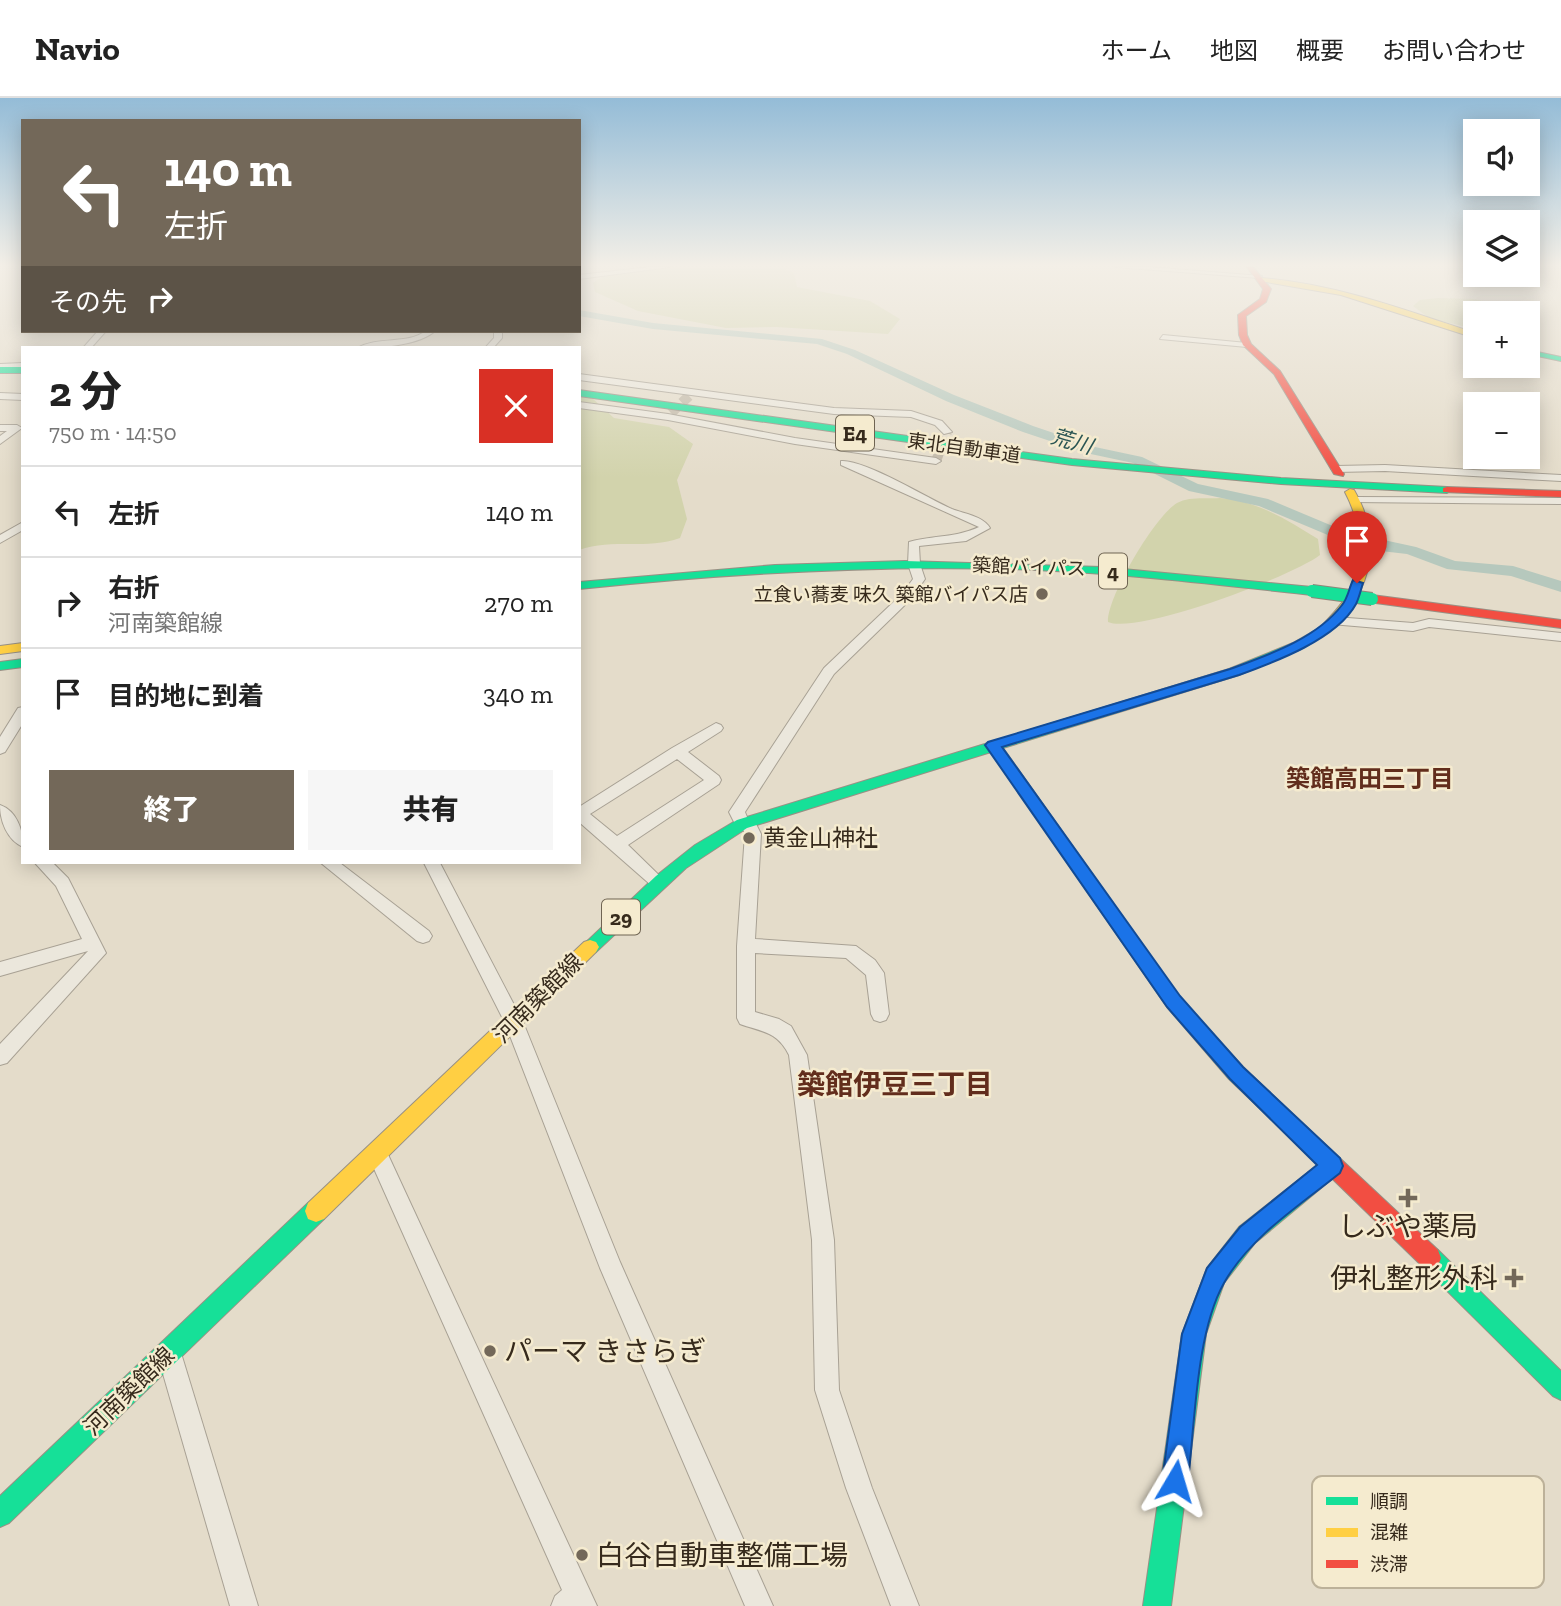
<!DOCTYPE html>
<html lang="ja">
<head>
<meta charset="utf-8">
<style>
  :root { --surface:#fff; --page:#f6f6f6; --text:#222; --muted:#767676; --line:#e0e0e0; --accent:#736859 }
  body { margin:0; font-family:"Zilla Slab","Noto Sans JP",serif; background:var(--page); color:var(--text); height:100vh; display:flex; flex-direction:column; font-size:26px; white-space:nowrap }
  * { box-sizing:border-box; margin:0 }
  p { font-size:23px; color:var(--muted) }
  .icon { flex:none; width:38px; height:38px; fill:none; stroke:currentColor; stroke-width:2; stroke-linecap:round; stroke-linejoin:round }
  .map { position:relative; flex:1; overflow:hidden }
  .details { position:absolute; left:21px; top:248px; width:560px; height:518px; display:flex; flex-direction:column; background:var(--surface); border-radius:0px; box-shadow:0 4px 18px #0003 }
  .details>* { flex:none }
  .hud { position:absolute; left:21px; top:21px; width:560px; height:214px; border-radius:0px; box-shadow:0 4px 18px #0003; background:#736859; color:#fff; overflow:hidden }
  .fabs { position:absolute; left:1463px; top:21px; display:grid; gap:14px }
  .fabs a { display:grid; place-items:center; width:77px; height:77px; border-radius:0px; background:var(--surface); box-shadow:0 4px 18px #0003; font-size:35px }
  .pin { position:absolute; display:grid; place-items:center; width:60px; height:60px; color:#fff; margin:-72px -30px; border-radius:50% 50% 50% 0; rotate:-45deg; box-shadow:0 0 7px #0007 }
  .pin .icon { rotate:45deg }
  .me { position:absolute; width:77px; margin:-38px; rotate:7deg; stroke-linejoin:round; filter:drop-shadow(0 0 5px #0008) }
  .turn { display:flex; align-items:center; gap:24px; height:147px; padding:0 28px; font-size:32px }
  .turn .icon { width:91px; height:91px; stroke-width:2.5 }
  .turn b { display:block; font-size:49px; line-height:60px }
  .then { display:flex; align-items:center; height:66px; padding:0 28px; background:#0003; gap:14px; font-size:26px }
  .round { display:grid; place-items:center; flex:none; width:74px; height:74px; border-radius:0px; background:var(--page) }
  .summary { display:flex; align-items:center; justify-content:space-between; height:119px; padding:0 28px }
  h1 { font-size:42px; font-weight:800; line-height:52px }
  .action { display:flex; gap:14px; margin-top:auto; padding:14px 28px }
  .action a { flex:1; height:80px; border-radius:0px; background:var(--accent); color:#fff; font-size:28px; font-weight:800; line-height:80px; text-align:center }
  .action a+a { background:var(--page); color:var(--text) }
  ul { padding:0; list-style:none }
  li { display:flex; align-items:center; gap:21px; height:91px; padding:0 28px; border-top:2px solid var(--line) }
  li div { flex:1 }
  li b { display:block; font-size:26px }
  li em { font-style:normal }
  header { display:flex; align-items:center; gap:42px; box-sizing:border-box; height:98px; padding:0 35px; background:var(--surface); border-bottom:2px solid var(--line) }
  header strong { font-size:33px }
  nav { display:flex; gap:38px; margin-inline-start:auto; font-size:24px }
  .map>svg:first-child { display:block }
</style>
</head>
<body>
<header>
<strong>Navio</strong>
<nav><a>ホーム</a><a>地図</a><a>概要</a><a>お問い合わせ</a></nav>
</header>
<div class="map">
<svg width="1561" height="1508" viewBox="0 0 1561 1508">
  <rect width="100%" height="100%" fill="#e4dcca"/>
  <g fill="#d2d3ac">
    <path d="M650 169 784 171 794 175 797 189 870 203 900 221 888 236 776 229 726 230 638 213 595 194 593 185C609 172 630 172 650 169Z"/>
    <path d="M1438 200 1476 201 1524 215H1475V231L1429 220 1413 208 1420 202Z"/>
    <path d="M579 297 593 301 614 320 669 329 693 346 677 382 687 421 680 440C647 452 613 440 579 452Z"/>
    <path d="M1220 400C1258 403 1287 422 1318 441L1320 457C1293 478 1138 537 1108 524 1107 499 1155 418 1177 405 1189 398 1207 401 1220 400Z"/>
  </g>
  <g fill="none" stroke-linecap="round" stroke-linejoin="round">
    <path fill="#b6c8bd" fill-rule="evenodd" d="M579 212 653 225 822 241 855 252 954 297 1033 328 1095 349 1142 359 1198 386 1268 401 1347 434 1416 449 1455 463 1513 468 1561 483V494L1511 478 1447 471 1407 456 1381 453 1335 440 1259 408 1189 393 1133 365 1086 355 1023 334 946 303 847 256 817 246 653 231 579 218Z"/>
    <g stroke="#c1b8a7" stroke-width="10" stroke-dasharray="10 5" stroke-linecap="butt">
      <path d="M671 315 689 298"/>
      <path d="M936 363 947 334"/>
    </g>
    <g stroke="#a8a194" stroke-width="2">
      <g id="street">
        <path d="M650 169H670L579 181V177Z"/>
        <path d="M1115 169H1148L1262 178 1259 180Z"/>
        <path d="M98 233H106L91 250H83Z"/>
        <path d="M426 233H435C420 247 377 251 357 250 378 238 406 247 426 233Z"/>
        <path d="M494 233H502V240L493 250H485L494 240Z"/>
        <path d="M1163 237 1247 245 1251 247 1247 249 1160 241Z"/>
        <path d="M23 265V270H0V266Z"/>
        <path d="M579 276 834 310 911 313 942 323 952 334 944 336 935 327 911 319 834 316 579 282Z"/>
        <path d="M0 295 23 296V302L0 301Z"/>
        <path d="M579 304 668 316 795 340 936 360 941 363 936 366 795 346 668 322 579 310Z"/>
        <path d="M0 327H17L22 330 0 346V338L7 333H0Z"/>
        <path d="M841 363C864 361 927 400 952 411 965 416 983 418 990 430L966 443 919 448 920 466 925 481 910 502 834 576 745 714 747 719 753 720 761 736 755 841 856 848 875 862 884 875 889 916 886 922 880 924 874 922 871 916 866 877 846 860 755 855V914L779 921 791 928 807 957 834 1142 839 1292 872 1390 919 1508H891L846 1390 815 1292 812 1142 789 957C777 933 762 934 740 926L737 920V848L745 736 743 731 737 730 729 714 824 570 902 496 913 481 908 466 909 444C934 437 955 440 979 429L841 367Z"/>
        <path d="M1385 367 1561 377V383L1385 373 1336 374 1331 371 1336 368Z"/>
        <path d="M1356 399 1561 400V406L1352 404V400Z"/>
        <path d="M23 424V432L0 445V437Z"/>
        <path d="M1335 519 1413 525 1429 521 1561 535V543L1429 529 1413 533 1331 526 1329 523Z"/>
        <path d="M23 609V625L5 654 0 656V639L18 610Z"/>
        <path d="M716 625 721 627 723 630 721 633 688 654 719 678 721 682 719 686 628 747 666 784 664 788H652L579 724V709L672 650ZM677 661 704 682 617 738 590 716Z"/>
        <path d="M0 707C17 713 23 732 23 749 7 742 0 723 0 707Z"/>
        <path d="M35 765H53L68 780 106 855 7 965 0 967V946L88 853 0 878V864L82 841 56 788Z"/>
        <path d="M321 765H340L429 833 432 838 429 843 423 845 417 843Z"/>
        <path d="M424 765H440L523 924 620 1164 773 1508H745L600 1170 505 925Z"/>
        <path d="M377 1045 384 1048 597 1508H551L555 1498 562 1492 367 1055 370 1048Z"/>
        <path d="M169 1243 177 1247 181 1255 258 1508H230L157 1255 161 1247Z"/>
      </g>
    </g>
    <g stroke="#989084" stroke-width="2">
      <g id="fast">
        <path d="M1528 252 1561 259V263L1528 256Z"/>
        <rect x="0" y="269" width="23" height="6"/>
        <path d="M579 292 1072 361 1281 380 1447 389 1452 392 1447 395 1281 386 1072 367 579 298Z"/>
        <path d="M905 463 1102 469 1312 489 1318 493 1312 497C1220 487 1129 476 1036 472 883 466 731 475 579 491V484L775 467Z"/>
        <path d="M1326 526 1332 530 1330 533 1301 551 1239 577 1003 650 1179 899 1243 969 1284 1008 1287 1014 1284 1020 1277 1023 1270 1020 1229 981 1167 909 991 654 747 730 686 770 596 854 590 856 584 854 581 849 656 778 695 747 737 722 1229 571 1293 545Z"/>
        <path d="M23 561V569L0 572V564Z"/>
        <path d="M1332 1058 1339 1061 1342 1068 1339 1075 1255 1145 1224 1185 1206 1236 1171 1508H1143L1182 1236 1204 1178 1207 1170 1239 1129 1325 1061Z"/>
        <path d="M316 1102 324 1105 327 1113 324 1121 9 1425 0 1429V1398L308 1105Z"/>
        <path d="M1430 1149 1438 1152 1561 1273V1302L1553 1298 1422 1168 1419 1160 1422 1152Z"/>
      </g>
    </g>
    <g stroke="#989084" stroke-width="2">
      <g id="slow">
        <path d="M1262 180C1336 186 1405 212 1475 235V240L1341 197 1260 183Z"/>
        <path d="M1350 391 1354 392C1377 431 1376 474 1349 511 1343 520 1336 530 1326 534L1320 530C1328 520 1338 512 1345 500 1365 466 1363 428 1345 394Z"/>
        <path d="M23 545V553L0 556V548Z"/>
        <path d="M590 842 596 844 599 849 596 854 324 1121 316 1124 308 1121 305 1113 308 1105 584 844Z"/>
      </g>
    </g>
    <g stroke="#989084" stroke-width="2">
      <g id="jam">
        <path d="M1247 169H1253L1271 191 1266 204 1246 218 1247 237 1251 246 1280 273 1344 376 1343 378 1334 376 1274 276 1243 247 1239 237 1238 217 1260 201 1263 191Z"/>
        <path d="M1447 389 1561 393V399L1443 394V390Z"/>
        <path d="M1372 497 1561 522V530L1368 504 1366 501Z"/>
        <path d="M1277 1005 1284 1008 1438 1152 1441 1160 1438 1168 1430 1171 1422 1168 1270 1020 1267 1014 1270 1008Z"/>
      </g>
    </g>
    <use href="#street" fill="#ebe7dc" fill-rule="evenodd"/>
    <use href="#fast" fill="#16e098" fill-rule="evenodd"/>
    <use href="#slow" fill="#ffcf43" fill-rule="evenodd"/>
    <use href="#jam" fill="#f24e42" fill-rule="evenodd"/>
    <g stroke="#8e867a" stroke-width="14" stroke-linecap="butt">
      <path id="fast-bridge" d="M1312 493 1372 501"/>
    </g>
    <use href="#fast-bridge" stroke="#16e098" stroke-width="12"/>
  </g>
  <linearGradient id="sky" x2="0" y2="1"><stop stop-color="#94bcd7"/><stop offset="0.44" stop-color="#f3efe7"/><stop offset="1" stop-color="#f3efe7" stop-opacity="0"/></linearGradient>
  <rect width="1561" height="380" fill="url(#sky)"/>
  <path fill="#1a73e8" stroke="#114b97" stroke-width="2" d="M1353 482 1363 485C1361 491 1359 500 1356 506 1337 541 1275 564 1239 577L1002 649 1180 898 1243 969 1340 1060 1343 1068 1340 1075C1300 1107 1250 1139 1224 1185 1196 1235 1195 1325 1188 1383L1184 1392 1175 1396 1166 1392 1162 1383 1182 1236 1207 1170 1240 1129 1317 1067 1230 981 1167 909 985 647 988 644 1230 571C1268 557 1316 541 1342 507 1348 500 1349 490 1353 482Z"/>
  <g fill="#736859" stroke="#f5ebcf" stroke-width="2.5">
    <circle cx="1042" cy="496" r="7"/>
    <circle cx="749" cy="740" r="7"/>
    <path d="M1404.5 1089.5h7v7h7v7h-7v7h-7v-7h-7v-7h7z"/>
    <path d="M1510.5 1169.5h7v7h7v7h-7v7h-7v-7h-7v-7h7z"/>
    <circle cx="490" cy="1253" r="7"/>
    <circle cx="582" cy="1457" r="7"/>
  </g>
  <g text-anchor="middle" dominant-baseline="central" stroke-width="5" stroke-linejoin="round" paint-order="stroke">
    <g font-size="19" fill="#362a1c" stroke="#f5ebcf">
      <text transform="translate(964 350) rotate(8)">東北自動車道</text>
      <text transform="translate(1029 469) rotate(2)">築館バイパス</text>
    </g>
    <g font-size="19" fill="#362a1c" stroke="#f5ebcf" text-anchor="end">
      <text x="1028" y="496">立食い蕎麦 味久 築館バイパス店</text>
    </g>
    <g fill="#f5ebcf" stroke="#6f6452" stroke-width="2">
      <rect x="836" y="317.5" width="38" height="35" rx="5"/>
      <rect x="1099" y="455.5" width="28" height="35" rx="5"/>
      <rect x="602" y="801.5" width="38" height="35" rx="5"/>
    </g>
    <g font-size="21" font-weight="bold" fill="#362a1c">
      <text x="855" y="335">E4</text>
      <text x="1113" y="473">4</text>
      <text x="621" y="819">29</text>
    </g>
    <g font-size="21" font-style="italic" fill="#2b5654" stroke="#f5ebcf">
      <text transform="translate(1072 343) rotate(16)">荒川</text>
    </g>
    <g font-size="23" fill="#362a1c" stroke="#f5ebcf" text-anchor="start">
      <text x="763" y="740">黄金山神社</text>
    </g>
    <g font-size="23" fill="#362a1c" stroke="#f5ebcf">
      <text transform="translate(538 900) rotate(-45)">河南築館線</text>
      <text transform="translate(129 1293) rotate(-44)">河南築館線</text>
    </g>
    <g font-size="24" font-weight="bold" fill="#622d1c" stroke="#f5ebcf">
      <text x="1370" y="680">築館高田三丁目</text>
    </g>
    <g font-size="28" font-weight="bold" fill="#622d1c" stroke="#f5ebcf">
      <text x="895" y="986">築館伊豆三丁目</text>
    </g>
    <g font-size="28" fill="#362a1c" stroke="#f5ebcf" text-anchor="start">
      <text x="1408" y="1128" text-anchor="middle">しぶや薬局</text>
      <text x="1498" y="1180" text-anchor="end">伊礼整形外科</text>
      <text x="504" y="1253">パーマ きさらぎ</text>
      <text x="596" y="1457">白谷自動車整備工場</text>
    </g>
  </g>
  <rect x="1312" y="1378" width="232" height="112" rx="10" fill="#f5ebcf" stroke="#bcb199" stroke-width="2"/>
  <rect x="1326" y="1399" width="32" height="8" fill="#16e098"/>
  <rect x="1326" y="1430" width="32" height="9" fill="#ffcf43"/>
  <rect x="1326" y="1462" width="32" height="8" fill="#f24e42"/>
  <g font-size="19" fill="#362a1c">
    <text x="1370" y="1410">順調</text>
    <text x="1370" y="1441">混雑</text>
    <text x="1370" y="1473">渋滞</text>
  </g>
</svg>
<div class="fabs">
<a><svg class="icon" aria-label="sound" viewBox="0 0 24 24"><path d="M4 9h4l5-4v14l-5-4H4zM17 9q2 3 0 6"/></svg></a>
<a><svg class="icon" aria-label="layers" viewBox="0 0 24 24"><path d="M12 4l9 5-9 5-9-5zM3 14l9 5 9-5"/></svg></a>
<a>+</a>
<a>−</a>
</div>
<div class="pin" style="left:1357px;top:485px;background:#d93025"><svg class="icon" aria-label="arrive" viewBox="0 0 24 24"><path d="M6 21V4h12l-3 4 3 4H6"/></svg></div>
<svg class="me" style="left:1175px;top:1383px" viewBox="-20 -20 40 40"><path d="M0-17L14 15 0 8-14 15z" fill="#1a73e8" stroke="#fff" stroke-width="4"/></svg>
<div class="hud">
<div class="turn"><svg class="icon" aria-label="left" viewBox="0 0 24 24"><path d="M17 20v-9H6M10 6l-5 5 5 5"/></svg><div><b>140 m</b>左折</div></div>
<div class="then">その先<svg class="icon" aria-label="right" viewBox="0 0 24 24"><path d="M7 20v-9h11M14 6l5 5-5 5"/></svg></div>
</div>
<section class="details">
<div class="summary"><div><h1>2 分</h1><p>750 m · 14:50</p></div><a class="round" style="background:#d93025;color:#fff"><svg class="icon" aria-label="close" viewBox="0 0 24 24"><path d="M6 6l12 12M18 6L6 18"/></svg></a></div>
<ul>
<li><svg class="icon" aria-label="left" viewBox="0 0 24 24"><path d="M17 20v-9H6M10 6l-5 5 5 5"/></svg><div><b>左折</b></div><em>140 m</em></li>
<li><svg class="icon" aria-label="right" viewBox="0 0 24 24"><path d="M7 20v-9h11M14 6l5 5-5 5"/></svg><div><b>右折</b><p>河南築館線</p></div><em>270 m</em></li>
<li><svg class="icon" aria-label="arrive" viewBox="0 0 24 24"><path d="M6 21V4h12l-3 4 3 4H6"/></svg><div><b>目的地に到着</b></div><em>340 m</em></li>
</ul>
<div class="action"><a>終了</a><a>共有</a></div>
</section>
</div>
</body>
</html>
